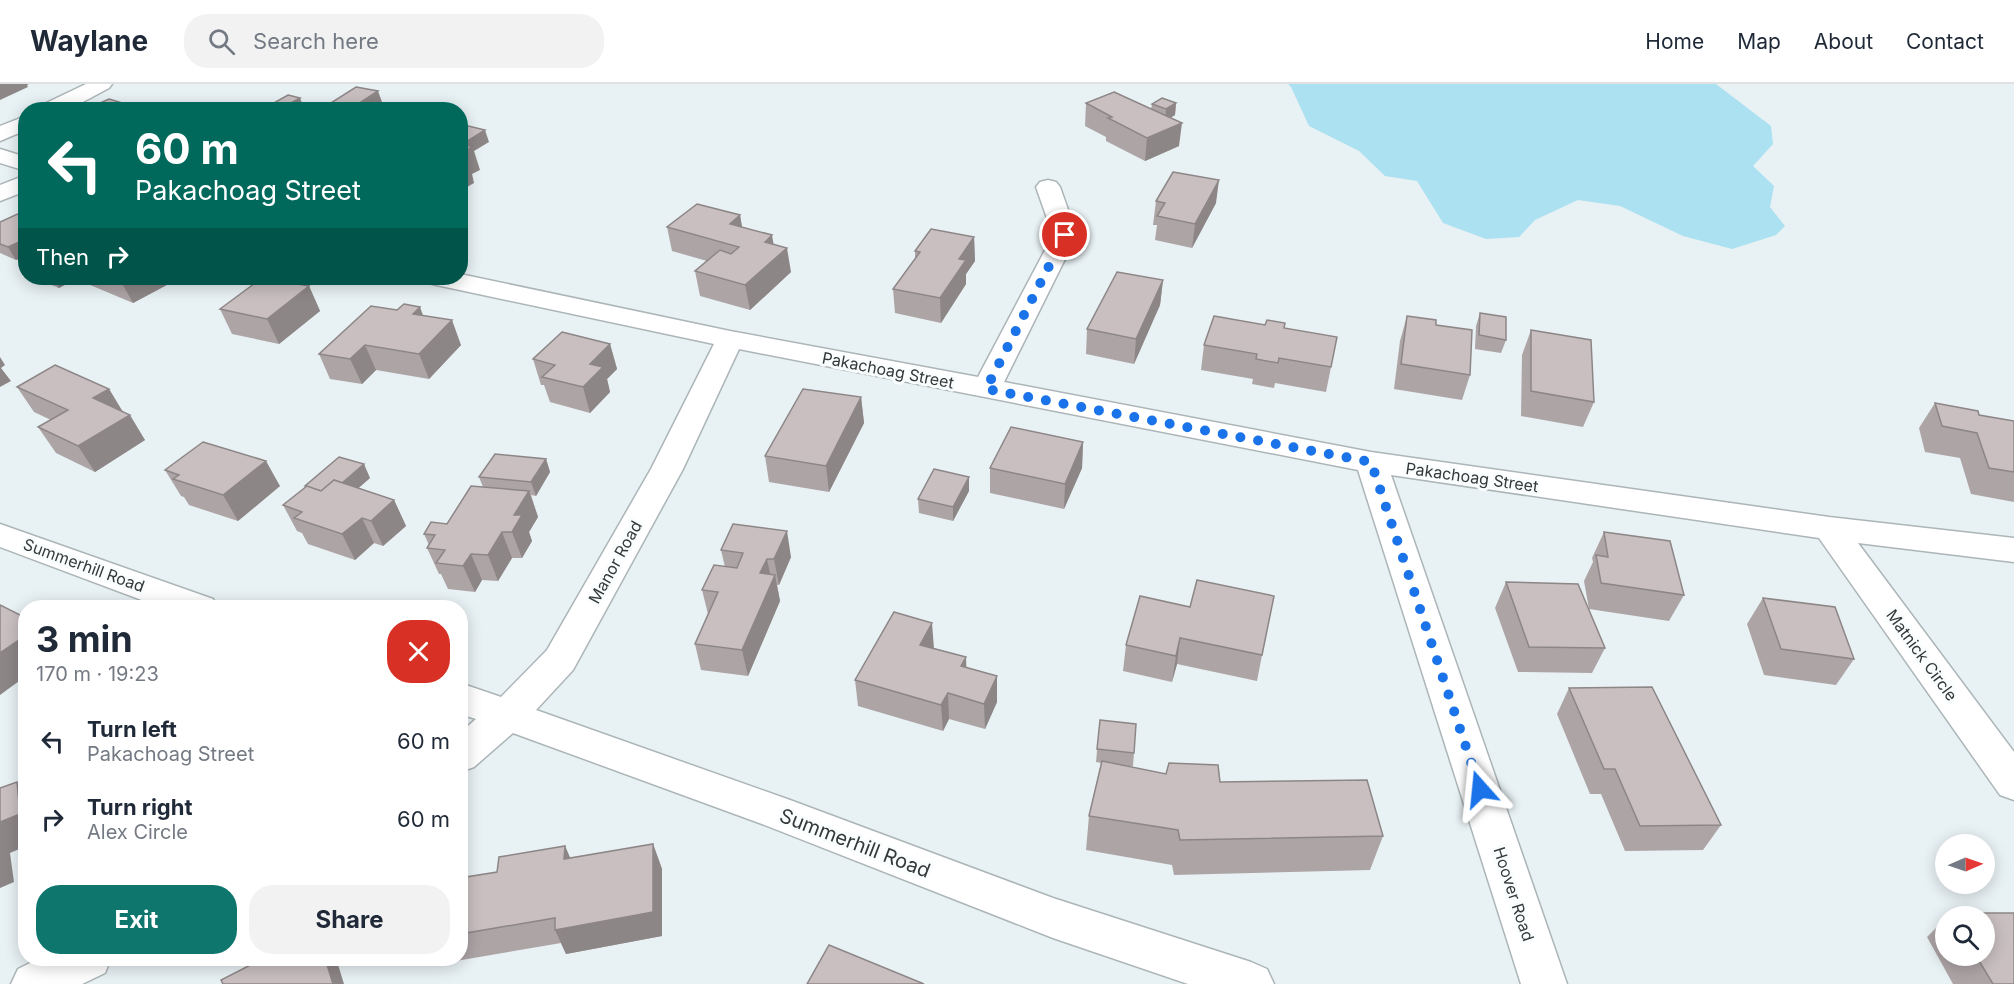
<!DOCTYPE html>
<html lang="en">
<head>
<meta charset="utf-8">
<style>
  :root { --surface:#fff; --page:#f2f2f3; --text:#1f2937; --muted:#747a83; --line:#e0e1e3; --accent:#0f766e }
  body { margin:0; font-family:Inter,sans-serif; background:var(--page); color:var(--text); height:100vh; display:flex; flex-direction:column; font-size:22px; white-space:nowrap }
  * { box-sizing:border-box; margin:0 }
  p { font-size:20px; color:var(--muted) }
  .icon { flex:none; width:33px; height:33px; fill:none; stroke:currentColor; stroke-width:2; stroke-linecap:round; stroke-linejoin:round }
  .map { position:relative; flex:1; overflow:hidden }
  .panel { position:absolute; left:18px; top:516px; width:450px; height:366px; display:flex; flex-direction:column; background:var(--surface); border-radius:24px; box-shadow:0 3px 15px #0003 }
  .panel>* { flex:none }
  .hud { position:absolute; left:18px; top:18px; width:450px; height:183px; border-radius:24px; box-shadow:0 3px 15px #0003; background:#00695c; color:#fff; overflow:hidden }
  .needle { width:39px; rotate:88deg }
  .tools { position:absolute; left:1935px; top:750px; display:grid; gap:12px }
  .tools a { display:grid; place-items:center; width:60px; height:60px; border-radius:50%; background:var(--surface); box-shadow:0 3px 15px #0003; font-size:30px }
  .pin { position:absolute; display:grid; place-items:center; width:51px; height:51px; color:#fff; margin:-26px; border:3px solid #fff; border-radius:50%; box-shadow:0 2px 6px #0007 }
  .me { position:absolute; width:66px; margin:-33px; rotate:342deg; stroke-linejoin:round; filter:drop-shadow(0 0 4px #0008) }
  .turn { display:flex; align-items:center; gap:21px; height:126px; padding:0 18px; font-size:27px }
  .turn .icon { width:78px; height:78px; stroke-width:2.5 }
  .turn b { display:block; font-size:42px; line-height:51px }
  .then { display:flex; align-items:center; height:57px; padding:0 18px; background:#0003; gap:12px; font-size:22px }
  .round { display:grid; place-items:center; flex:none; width:63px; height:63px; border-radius:24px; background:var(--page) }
  .overview { display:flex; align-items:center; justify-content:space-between; height:102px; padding:0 18px }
  h1 { font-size:36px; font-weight:700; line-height:45px }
  .action { display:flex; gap:12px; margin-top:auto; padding:12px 18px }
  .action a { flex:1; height:69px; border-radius:24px; background:var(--accent); color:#fff; font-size:24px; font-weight:700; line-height:69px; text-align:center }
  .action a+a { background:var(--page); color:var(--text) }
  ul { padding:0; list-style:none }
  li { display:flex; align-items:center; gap:18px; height:78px; padding:0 18px }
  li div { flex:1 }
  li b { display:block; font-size:22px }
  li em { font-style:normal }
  header { display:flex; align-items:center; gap:36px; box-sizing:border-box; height:84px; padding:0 30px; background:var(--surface); border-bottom:2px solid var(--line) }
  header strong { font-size:28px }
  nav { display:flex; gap:33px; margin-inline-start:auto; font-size:21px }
  .search { width:420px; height:54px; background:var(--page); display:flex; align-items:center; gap:15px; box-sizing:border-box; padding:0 21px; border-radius:24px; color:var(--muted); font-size:22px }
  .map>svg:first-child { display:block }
</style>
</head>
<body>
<header>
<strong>Waylane</strong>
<div class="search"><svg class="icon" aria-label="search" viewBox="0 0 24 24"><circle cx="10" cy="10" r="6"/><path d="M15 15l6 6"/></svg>Search here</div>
<nav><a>Home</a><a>Map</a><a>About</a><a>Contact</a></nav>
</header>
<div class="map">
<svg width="2014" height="900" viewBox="0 0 2014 900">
  <rect width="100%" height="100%" fill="#e8f1f4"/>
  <path fill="#ace1f1" d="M1288 0H1716L1771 42 1773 60 1753 82 1774 102 1770 123 1785 142 1776 151 1732 165 1683 152 1620 122 1578 116 1535 136 1519 153 1486 155 1443 139 1417 97 1385 92 1359 67 1309 42 1291 3Z"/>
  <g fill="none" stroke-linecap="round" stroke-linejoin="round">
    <g stroke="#acb5b8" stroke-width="3">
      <g id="minor">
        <path d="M86 0H112L109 4 68 26H40L42 21Z"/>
        <path d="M26 32V46L0 57V42Z"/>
        <path d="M0 65 26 73V87L0 79Z"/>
        <path d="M26 91V107L0 117V101Z"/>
        <path d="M1048 96 1056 98 1060 103 1077 151 1004 298 1371 368 1829 433 2014 454V478L1858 459 2014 668V716L2000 711 1819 454 1391 391 1567 900H1521L1358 386 739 265 683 385 573 586 536 626 790 716 1053 814 1251 878 1267 885 1274 900H1188L1053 854 762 740 513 649 474 683 460 688V649L476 635 460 630V599L501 613 547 566 651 385 714 260 441 202 432 200 428 194H460V190L730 247 978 293 1053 151 1036 103 1040 98Z"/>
        <path d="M0 440 213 515 218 524H163L0 463Z"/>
        <path d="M40 874H111L105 889 82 900H11L18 885Z"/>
      </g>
    </g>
    <use href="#minor" fill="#fff" fill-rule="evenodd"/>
  </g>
  <g fill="#ada4a6">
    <path d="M382 18 371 26H328L326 22Z"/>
    <path d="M1086 19 1151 26 1152 20 1176 19 1175 31 1170 34 1179 62 1145 77 1106 57V53L1085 42Z"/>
    <path d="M272 20 305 26H274Z"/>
    <path d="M1156 117 1216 119 1192 164 1155 156 1157 141H1153Z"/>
    <path d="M26 129V172L16 176 0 169V138Z"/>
    <path d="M740 131 742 143 774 160 791 188 750 226 700 212 695 187 707 177 672 167 667 143Z"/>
    <path d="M974 153 975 177 966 190V200L941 239 895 229 893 205 915 175V167Z"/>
    <path d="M41 194H177L178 195 133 219 76 195 59 204 44 198Z"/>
    <path d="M1163 196 1160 221 1134 280 1086 270 1087 245Z"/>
    <path d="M309 202 320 227 279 260 232 250 220 225Z"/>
    <path d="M1480 229 1506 256 1501 269 1475 265 1476 242Z"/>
    <path d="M423 231 461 261 429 295 376 286 362 300 330 295 319 270Z"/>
    <path d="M1407 232 1470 291 1462 316 1394 305 1400 257Z"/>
    <path d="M1284 244 1331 283 1326 308 1275 299 1274 304 1252 300 1253 295 1201 286 1204 261Z"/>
    <path d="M1531 246 1594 318 1583 343 1521 332 1522 271Z"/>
    <path d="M610 260 617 285 607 295 610 308 590 329 550 318 544 301H541L533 275Z"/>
    <path d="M17 303 109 305 123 328 145 356 95 388 56 369 38 343 51 336 34 328Z"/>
    <path d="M861 313 864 339 829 408 769 398 765 372Z"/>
    <path d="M1935 319 1979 331 2014 337V418L1971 410 1960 374 1925 368 1919 344Z"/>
    <path d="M1083 358 1082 384 1064 425 990 409V384Z"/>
    <path d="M546 375 550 388 536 412 531 411 538 433 529 448 532 457 522 474H512L498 497 482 496 475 508 448 505 441 490H439L427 464 429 461 424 450 447 440 483 403 479 393Z"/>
    <path d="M165 386 280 402 238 437 189 421 184 413 181 412Z"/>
    <path d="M969 393V407L953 437 919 429 918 415Z"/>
    <path d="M370 394 358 404 394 416 406 442 383 462 374 459 355 476 308 460 302 449 297 447 283 421 305 403V402Z"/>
    <path d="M1604 448 1684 511 1669 537 1589 525 1584 497 1593 478 1592 474Z"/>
    <path d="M721 466 791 473 779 501H777L780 517 748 592 701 586 695 560 708 530 702 506 725 483Z"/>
    <path d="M1506 498 1605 564 1592 589 1518 588 1495 524Z"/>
    <path d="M1140 512 1262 571 1257 597 1177 580 1172 598 1123 587 1126 561Z"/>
    <path d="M1763 514 1854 575 1836 601 1764 591 1747 540Z"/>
    <path d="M934 564 966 573V583L997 592V618L985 645 949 635 943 647 858 622 855 596Z"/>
    <path d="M1569 604 1721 741 1703 766 1625 767 1601 710H1590L1557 630Z"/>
    <path d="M1100 636 1134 669 1133 682H1126L1166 690 1220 698 1383 752 1370 786 1174 791 1172 781 1086 766 1089 732 1101 679 1096 678Z"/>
    <path d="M653 760 662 785V852L566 870 561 859 450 878 448 874H460V794L497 788 565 762 570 774Z"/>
    <path d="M1951 829H2014V900H1953L1927 853 1946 834V872H1984V832H1948Z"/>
  </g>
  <g fill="#8d8687">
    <path d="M0 0H29L27 1 28 3 0 16Z"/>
    <path d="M378 7 382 18 371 26H349Z"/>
    <path d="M300 14 305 26H286L284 23Z"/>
    <path d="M1176 19 1175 31 1165 37 1166 25Z"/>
    <path d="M1182 39 1179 62 1145 77 1147 54Z"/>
    <path d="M485 46 489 58 474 67 480 86 472 90 474 99 460 107V61Z"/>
    <path d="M1219 96 1216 119 1192 164 1195 140Z"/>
    <path d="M740 131 744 155 730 140Z"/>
    <path d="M772 151 776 174 787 164 791 188 750 226 745 201 765 158Z"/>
    <path d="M974 153 975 177 966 190V200L941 239 940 214 959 175Z"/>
    <path d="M26 155V172L16 176 8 163Z"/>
    <path d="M53 194H75L76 195 59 204Z"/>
    <path d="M119 194H177L178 195 133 219Z"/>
    <path d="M1163 196 1160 221 1134 280 1136 255Z"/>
    <path d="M309 202 320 227 279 260 267 235Z"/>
    <path d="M420 223 429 248 413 230Z"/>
    <path d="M452 236 461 261 429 295 419 270Z"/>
    <path d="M610 260 617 285 607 295 610 308 590 329 583 303 590 280Z"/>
    <path d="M365 261 376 286 362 300 350 275Z"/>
    <path d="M0 273 5 281 1 284 11 297 0 303Z"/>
    <path d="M109 305 124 330 93 314Z"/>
    <path d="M861 313 864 339 829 408 826 382Z"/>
    <path d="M130 331 145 356 95 388 78 362Z"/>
    <path d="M1083 358 1082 384 1064 425 1065 400Z"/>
    <path d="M546 375 550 388 536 412 531 398Z"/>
    <path d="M266 377 280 402 238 437 223 411Z"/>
    <path d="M364 380 370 394 337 423 330 410Z"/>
    <path d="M969 393V407L953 437V423Z"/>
    <path d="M529 407 538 433 529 448 532 457 522 474 512 448 514 431Z"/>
    <path d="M394 416 406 442 383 462 371 437Z"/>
    <path d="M362 434 374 459 355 476 342 450Z"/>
    <path d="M787 447 791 473 779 501 774 475Z"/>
    <path d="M502 448 512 474 498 497 488 471Z"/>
    <path d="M471 470 482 496 475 508 463 482Z"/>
    <path d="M767 475 772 499 775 491 780 517 748 592 742 566 760 489Z"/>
    <path d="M932 539 934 565 920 561Z"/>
    <path d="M26 551V592L0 611V569Z"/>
    <path d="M1180 554 1177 580 1172 598 1176 572Z"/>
    <path d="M966 573 967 599 961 582Z"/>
    <path d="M997 592V618L985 645 984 620Z"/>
    <path d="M948 609 949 635 943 647 941 621Z"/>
    <path d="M17 698 26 707V762L10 769 14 798 0 804V738Z"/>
    <path d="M653 760 662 785V852L566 870 555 846Z"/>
    <path d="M565 762 576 787 564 775Z"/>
    <path d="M325 874H336L344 900H333Z"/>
  </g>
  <g fill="#c9bfc1" stroke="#8d8687" stroke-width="1.5">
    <path d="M356 3 378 7 349 26 326 22Z"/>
    <path d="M1114 8 1182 39 1147 54 1108 34 1112 33 1086 19Z"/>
    <path d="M288 11 300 14 284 23 272 20Z"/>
    <path d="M1162 14 1176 19 1166 25 1152 20Z"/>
    <path d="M109 15 139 24 136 26H84Z"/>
    <path d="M460 40 485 46 463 60 460 59Z"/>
    <path d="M460 59 472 63 460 70Z"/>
    <path d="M460 74 467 75 460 79Z"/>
    <path d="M1173 88 1219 96 1195 140 1157 132 1165 119 1156 117Z"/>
    <path d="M697 120 740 131 730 140 772 151 765 158 787 164 745 201 695 187 720 166 731 170 739 163 667 143Z"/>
    <path d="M22 128 26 129V155L8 163 0 160V138Z"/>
    <path d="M931 145 974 153 959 175 966 176 940 214 893 205 920 168 915 167Z"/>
    <path d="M1117 188 1163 196 1136 255 1087 245Z"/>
    <path d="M262 194 309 202 267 235 220 225Z"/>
    <path d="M404 220 420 223 413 230 452 236 419 270 365 261 350 275 319 270 371 222 397 226Z"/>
    <path d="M1480 229 1506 233V256L1479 251Z"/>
    <path d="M1214 232 1265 241 1267 236 1285 239 1284 244 1337 253 1331 283 1279 274 1278 279 1256 275 1257 270 1204 261Z"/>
    <path d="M1407 232 1436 236V241L1472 246 1470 291 1401 280Z"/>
    <path d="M1531 246 1591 256 1594 318 1531 307Z"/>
    <path d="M562 248 610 260 590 280 603 283 583 303 542 293 555 281 533 275Z"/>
    <path d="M55 281 109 305 93 314 130 331 78 362 38 343 68 326 17 303Z"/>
    <path d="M803 305 861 313 826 382 765 372Z"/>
    <path d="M1935 319 1978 327 1979 331 2014 337V388L1989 384 1977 349 1942 342Z"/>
    <path d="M1011 343 1083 358 1065 400 990 384Z"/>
    <path d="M203 358 266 377 223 411 173 395 179 391 165 386Z"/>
    <path d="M495 370 546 375 531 398 479 393Z"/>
    <path d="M339 373 364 380 342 399 334 396 321 407 305 402Z"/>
    <path d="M934 385 969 393 953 423 918 415Z"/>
    <path d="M334 396 394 416 371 437 362 434 342 450 294 434 302 428 283 421 307 402 321 407Z"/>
    <path d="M471 402 529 407 514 431H522L512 448H502L488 471 471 470 463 482 436 479 445 466 427 464 435 451 424 450 431 438 447 440Z"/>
    <path d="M733 440 787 447 774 475H767L760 489 775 491 742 566 695 560 718 508 702 506 714 481 737 484 743 469 721 466Z"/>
    <path d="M1604 448 1670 457 1684 511 1601 499 1596 471 1608 473Z"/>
    <path d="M1197 496 1274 512 1262 571 1180 554 1176 572 1126 561 1140 512 1190 523Z"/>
    <path d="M1506 498 1578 500 1605 564 1529 563Z"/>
    <path d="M1763 514 1835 523 1854 575 1781 565Z"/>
    <path d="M0 521 26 534V551L0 569Z"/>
    <path d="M894 528 932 539 920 561 966 573 961 582 997 592 984 620 948 609 941 621 855 596Z"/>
    <path d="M1652 603 1721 741 1640 742 1615 685H1604L1569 604Z"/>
    <path d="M1100 636 1136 640 1134 669 1097 665Z"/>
    <path d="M1102 677 1166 690 1169 679 1218 681 1220 698 1367 696 1383 752 1180 756 1178 746 1089 732Z"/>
    <path d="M17 698 20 730 0 738V704Z"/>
    <path d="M653 760V828L555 846V834L460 850V794L497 788 499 773 565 762 564 775Z"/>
    <path d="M1951 829H2014V900H1993L1976 872H1984V832H1953Z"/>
    <path d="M829 861 924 900H807Z"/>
    <path d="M264 874H325L333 900H223L221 896Z"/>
  </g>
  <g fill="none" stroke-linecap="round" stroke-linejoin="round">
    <path stroke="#1a73e8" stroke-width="10" stroke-dasharray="0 18" d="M1065 151 986 305 1371 378 1480 705"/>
  </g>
  <g text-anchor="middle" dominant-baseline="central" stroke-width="6" stroke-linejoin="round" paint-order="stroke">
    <g font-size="16" fill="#343839" stroke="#fafdfe">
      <text transform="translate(888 286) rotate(11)">Pakachoag Street</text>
      <text transform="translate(1472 393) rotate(8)">Pakachoag Street</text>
      <text transform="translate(615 478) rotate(-61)">Manor Road</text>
      <text transform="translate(84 481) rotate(20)">Summerhill Road</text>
      <text transform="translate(1922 571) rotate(54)">Matnick Circle</text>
      <text transform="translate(1514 810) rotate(72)">Hoover Road</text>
    </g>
    <g font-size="20" fill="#343839" stroke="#fafdfe">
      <text transform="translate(855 759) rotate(21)">Summerhill Road</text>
    </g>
  </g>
</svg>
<div class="tools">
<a><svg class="needle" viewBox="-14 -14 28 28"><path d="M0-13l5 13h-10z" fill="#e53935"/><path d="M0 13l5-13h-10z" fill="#747a83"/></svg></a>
<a><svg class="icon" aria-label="search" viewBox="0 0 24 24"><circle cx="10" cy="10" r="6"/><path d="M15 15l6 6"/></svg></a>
</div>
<div class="pin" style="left:1065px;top:151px;background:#d93025"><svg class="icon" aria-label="arrive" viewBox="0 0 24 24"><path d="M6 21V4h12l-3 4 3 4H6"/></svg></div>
<svg class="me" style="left:1480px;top:705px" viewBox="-20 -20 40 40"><path d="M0-17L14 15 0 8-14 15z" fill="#1a73e8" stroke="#fff" stroke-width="4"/></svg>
<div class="hud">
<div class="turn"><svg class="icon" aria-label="left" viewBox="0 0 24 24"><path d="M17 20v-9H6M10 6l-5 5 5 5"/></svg><div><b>60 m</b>Pakachoag Street</div></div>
<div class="then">Then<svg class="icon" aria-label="right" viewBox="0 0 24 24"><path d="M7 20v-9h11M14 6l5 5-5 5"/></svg></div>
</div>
<section class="panel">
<div class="overview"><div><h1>3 min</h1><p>170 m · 19:23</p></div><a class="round" style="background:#d93025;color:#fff"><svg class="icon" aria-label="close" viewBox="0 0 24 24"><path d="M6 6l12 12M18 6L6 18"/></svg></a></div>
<ul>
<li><svg class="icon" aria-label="left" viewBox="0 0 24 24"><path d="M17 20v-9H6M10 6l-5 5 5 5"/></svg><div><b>Turn left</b><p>Pakachoag Street</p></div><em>60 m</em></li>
<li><svg class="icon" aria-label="right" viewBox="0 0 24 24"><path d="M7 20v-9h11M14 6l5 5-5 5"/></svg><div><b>Turn right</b><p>Alex Circle</p></div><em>60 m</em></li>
</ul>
<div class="action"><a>Exit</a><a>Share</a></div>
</section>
</div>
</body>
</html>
